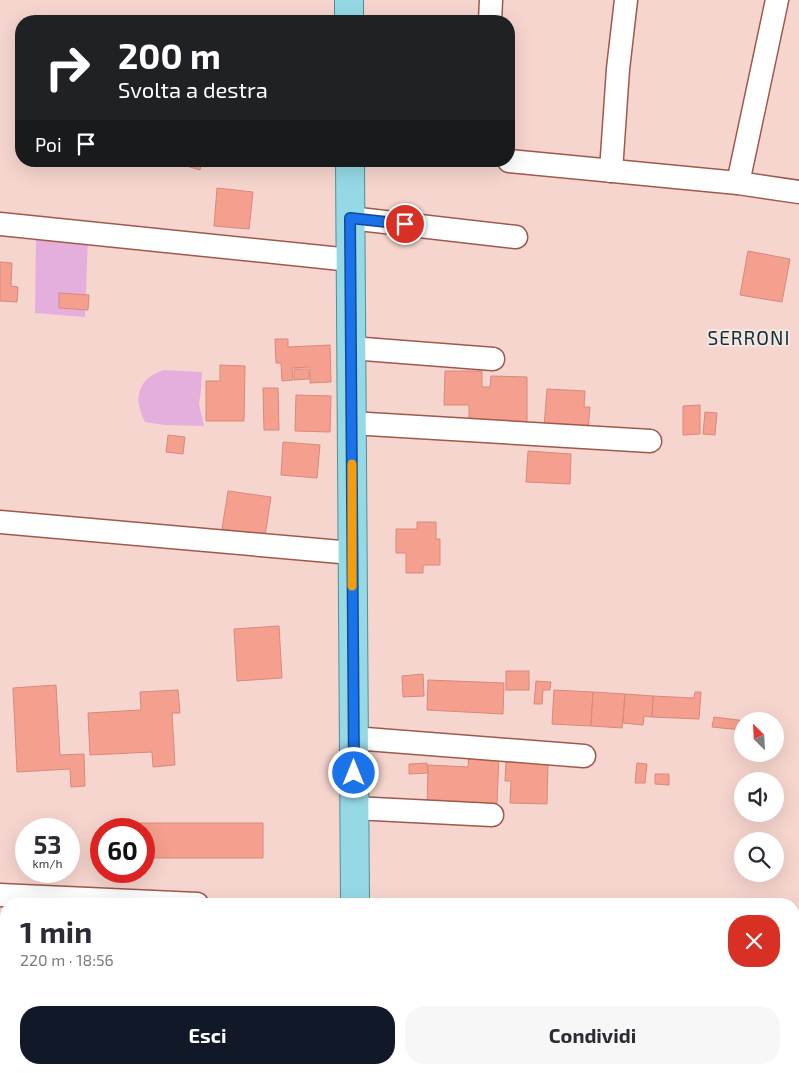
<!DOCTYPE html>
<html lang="it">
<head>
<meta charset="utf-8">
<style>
  :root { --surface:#fff; --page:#f7f7f7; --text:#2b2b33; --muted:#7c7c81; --accent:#111827 }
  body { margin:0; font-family:"Exo 2",sans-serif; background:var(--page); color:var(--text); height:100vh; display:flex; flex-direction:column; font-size:19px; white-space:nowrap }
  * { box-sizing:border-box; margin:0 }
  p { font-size:16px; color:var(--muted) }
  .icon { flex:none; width:28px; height:28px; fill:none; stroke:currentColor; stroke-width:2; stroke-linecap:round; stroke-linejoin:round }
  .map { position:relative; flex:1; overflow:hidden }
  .sheet { position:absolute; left:0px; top:898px; width:800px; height:176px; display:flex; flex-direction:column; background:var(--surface); border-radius:20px 20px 0 0; box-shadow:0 5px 20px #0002 }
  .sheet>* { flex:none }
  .guide { position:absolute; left:15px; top:15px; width:500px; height:152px; border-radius:20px; box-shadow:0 5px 20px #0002; background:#202124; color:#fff; overflow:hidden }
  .needle { width:32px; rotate:336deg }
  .controls { position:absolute; left:734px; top:712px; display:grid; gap:10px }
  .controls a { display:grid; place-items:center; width:50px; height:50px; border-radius:50%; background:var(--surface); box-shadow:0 5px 20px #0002; font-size:25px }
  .speed { position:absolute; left:15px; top:818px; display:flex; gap:10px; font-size:25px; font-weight:700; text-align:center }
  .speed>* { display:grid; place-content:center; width:65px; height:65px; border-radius:50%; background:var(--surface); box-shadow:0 5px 20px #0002; line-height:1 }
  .speed small { font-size:12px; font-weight:400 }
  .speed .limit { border:8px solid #d22; background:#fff; color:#111 }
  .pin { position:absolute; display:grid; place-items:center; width:42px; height:42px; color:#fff; margin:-21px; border:2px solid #fff; border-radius:50%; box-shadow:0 1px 5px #0007 }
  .me { position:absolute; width:55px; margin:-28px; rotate:0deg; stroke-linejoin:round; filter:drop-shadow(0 0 4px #0008) }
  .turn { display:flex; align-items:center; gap:18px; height:105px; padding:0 20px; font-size:22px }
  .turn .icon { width:65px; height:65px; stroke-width:2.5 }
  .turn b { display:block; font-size:35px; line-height:42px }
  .then { display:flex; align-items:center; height:48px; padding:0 20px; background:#0003; gap:10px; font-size:19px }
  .round { display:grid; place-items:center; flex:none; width:52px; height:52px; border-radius:20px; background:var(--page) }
  .overview { display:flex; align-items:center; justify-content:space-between; height:85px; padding:0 20px }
  h1 { font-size:30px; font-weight:700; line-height:38px }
  .cta { display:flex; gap:10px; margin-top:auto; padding:10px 20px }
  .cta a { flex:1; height:58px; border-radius:20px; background:var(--accent); color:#fff; font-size:20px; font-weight:700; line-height:58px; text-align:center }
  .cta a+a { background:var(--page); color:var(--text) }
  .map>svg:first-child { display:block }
</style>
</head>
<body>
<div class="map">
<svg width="799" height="1073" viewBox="0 0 799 1073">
  <rect width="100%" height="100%" fill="#f6d5ce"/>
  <g fill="#e5afdd">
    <path d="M36 235 88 237 85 317 35 313Z"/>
    <path d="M164 370 202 372 201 390 199 404 204 426 165 425 145 422C133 398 137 379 164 370Z"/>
  </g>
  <g fill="#f5a08f" stroke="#d58a7c">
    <path d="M170 161H202L200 170Z"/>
    <path d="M217 188 253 192 249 229 214 226Z"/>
    <path d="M748 251 790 259 782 302 740 295Z"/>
    <path d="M0 262 12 263 11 286 18 287 17 302 0 301Z"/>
    <path d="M59 293 89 295 88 310 59 308Z"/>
    <path d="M275 339H288V347L330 345 331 382 310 383V367L292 368 293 380 282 381 281 363H276Z"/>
    <path d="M220 365 245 366 244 421H206V381H220Z"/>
    <path d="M294 369H309V379L294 380Z"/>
    <path d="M445 371H482V387H490L491 376 527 377V426H469V405H444Z"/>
    <path d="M263 388H278L279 430H264Z"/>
    <path d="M547 389 585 391 584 407H590L588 430 544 427Z"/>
    <path d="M296 395 331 396 330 432 295 431Z"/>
    <path d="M700 405V434L683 435V406Z"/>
    <path d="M705 412 717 413 715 435 703 434Z"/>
    <path d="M168 435 185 437 183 454 166 452Z"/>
    <path d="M283 442 320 445 317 478 281 475Z"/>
    <path d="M528 451 571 454 570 484 526 482Z"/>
    <path d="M228 491 271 497 265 536 222 529Z"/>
    <path d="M417 522H436V539H440V565H423V573H406V553H396V529H417Z"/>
    <path d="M279 626 282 678 237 681 234 629Z"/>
    <rect x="506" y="671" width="23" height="19"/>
    <path d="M423 674 424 696 403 697 402 676Z"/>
    <path d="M428 680 504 683 503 714 427 710Z"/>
    <path d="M536 681 551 682 550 690H543L542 704H534Z"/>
    <path d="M56 685 60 755 84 754 85 786 71 787 70 769 17 772 13 688Z"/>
    <path d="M178 690 180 713H172L175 765 153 767 152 752 90 755 88 713 141 710 140 692Z"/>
    <path d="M554 690 593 692 591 726 552 724Z"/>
    <path d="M593 692 625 694 622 728 591 726Z"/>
    <path d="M695 692H701L699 719 652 717 653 696 694 698Z"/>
    <path d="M625 694 653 696 652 717 644 716 643 725 623 723Z"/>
    <path d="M714 717 746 721H742V730L712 727Z"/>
    <path d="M469 753 499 754 497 804 458 803 427 808 428 765 468 767Z"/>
    <path d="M506 761 548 762 547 804 510 803 511 781H505Z"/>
    <path d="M427 763 428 773 409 774V764Z"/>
    <path d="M637 763 647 764 645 783H635Z"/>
    <path d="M655 774H669V785L655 784Z"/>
    <path d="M107 823H263V858H144V829H107Z"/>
    <rect x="190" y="1068" width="33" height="5"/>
  </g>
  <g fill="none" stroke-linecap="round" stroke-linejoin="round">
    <g stroke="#9f594c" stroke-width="25">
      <g id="minor">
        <path d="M490 21 491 0"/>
        <path d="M509 161 738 183 799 192"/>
        <path d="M611 171 618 69 626 0"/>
        <path d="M738 183 777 0"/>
        <path d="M350 218 516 237"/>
        <path d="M0 224 351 260"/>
        <path d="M351 348 493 359"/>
        <path d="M351 423 650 441"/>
        <path d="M0 522 352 553"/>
        <path d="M353 738 584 756"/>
        <path d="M354 808 492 815"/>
        <path d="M0 895 197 904"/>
      </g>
    </g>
    <g stroke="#508f9a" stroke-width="30">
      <g id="major">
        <path d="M349 0V21"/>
        <path d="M350 161 355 904"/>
        <path d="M351 1073V1068"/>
      </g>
    </g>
    <use href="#minor" stroke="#fff" stroke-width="22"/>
    <use href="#major" stroke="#95d9e5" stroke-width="28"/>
  </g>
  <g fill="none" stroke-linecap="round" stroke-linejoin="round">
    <g stroke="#114b97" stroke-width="12">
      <path id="route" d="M354 773 350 218 405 224"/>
    </g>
    <use href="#route" stroke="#1a73e8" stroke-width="9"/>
    <path stroke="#f59e0b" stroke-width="9" d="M352 464V586"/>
  </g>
  <g text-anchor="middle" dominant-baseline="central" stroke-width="4" stroke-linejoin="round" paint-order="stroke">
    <g font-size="19" letter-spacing="1" fill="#0d2f35" stroke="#f7e7e3">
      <text x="749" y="337">SERRONI</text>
    </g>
  </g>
</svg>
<div class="controls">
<a><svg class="needle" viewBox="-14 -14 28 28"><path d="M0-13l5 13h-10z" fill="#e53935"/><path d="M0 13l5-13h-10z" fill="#7c7c81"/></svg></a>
<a><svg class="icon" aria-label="sound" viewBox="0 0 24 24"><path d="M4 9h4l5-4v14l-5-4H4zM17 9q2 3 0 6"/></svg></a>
<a><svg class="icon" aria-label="search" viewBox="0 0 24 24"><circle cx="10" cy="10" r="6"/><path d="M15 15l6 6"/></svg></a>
</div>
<div class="speed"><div>53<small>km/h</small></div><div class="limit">60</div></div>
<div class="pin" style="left:405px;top:224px;background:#d93025"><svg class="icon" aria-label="arrive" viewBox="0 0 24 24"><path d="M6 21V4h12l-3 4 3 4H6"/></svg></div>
<svg class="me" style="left:354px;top:773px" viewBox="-20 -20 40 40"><circle r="17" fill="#1a73e8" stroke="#fff" stroke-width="3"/><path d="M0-11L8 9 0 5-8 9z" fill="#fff"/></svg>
<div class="guide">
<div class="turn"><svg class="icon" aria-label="right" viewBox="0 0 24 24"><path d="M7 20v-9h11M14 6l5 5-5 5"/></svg><div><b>200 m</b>Svolta a destra</div></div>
<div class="then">Poi<svg class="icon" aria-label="arrive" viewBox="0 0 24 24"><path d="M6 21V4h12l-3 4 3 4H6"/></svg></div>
</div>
<section class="sheet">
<div class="overview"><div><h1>1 min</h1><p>220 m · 18:56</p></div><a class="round" style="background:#d93025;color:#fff"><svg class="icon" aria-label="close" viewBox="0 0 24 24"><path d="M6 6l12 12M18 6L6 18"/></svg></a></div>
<div class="cta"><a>Esci</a><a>Condividi</a></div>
</section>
</div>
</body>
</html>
